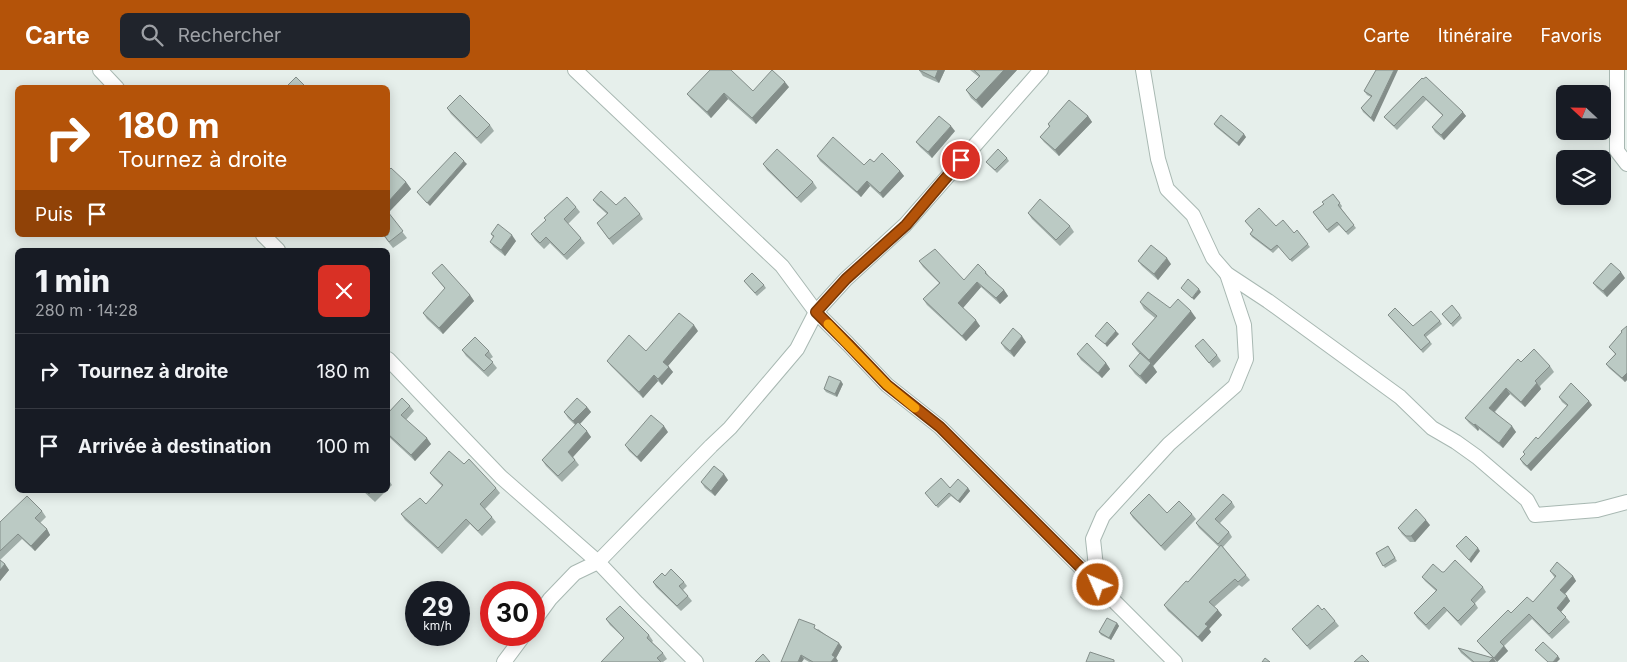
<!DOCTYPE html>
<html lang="fr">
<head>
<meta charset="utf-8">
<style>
  :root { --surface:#171b24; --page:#20242c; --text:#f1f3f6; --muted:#9ea1a6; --line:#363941; --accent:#b45309 }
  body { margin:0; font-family:Inter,sans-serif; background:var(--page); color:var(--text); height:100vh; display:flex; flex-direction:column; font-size:19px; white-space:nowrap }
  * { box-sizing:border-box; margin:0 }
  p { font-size:16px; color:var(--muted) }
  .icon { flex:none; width:28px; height:28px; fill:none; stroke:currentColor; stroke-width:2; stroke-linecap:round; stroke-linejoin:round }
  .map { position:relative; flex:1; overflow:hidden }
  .panel { position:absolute; left:15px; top:178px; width:375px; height:245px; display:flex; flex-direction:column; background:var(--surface); border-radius:8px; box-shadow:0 2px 12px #0003 }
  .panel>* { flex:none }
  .hud { position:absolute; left:15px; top:15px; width:375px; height:152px; border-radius:8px; box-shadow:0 2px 12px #0003; background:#b45309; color:#fff; overflow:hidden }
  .needle { width:32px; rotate:292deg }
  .controls { position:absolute; left:1556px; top:15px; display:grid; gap:10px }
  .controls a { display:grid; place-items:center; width:55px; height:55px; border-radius:8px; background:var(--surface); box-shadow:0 2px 12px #0003; font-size:25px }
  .speed { position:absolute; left:405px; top:511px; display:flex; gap:10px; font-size:25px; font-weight:700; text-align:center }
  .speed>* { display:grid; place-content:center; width:65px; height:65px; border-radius:50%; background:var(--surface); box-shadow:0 2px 12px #0003; line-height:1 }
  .speed small { font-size:12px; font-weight:400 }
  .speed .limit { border:8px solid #d22; background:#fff; color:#111 }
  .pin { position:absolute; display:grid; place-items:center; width:42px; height:42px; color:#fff; margin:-21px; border:2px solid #fff; border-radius:50%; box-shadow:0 1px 5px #0007 }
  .me { position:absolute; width:55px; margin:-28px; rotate:315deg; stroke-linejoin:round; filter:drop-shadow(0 0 4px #0008) }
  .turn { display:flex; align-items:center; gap:18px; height:105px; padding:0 20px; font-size:22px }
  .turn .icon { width:65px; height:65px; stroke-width:2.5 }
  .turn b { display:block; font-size:35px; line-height:42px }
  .then { display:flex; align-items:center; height:48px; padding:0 20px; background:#0003; gap:10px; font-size:19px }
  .round { display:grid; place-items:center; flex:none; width:52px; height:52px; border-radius:8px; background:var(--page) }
  .head { display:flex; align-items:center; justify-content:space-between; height:85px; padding:0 20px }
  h1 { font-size:30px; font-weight:800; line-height:38px }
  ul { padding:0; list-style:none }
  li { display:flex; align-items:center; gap:15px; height:75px; padding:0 20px; border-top:1px solid var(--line) }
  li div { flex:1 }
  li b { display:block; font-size:19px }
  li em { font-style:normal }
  header { display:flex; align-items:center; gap:30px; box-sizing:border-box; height:70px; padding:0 25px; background:var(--accent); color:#fff }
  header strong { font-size:24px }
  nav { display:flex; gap:28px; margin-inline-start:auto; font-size:18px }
  .search { width:350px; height:45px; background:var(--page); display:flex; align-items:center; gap:12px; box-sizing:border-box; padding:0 18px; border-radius:8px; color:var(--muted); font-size:19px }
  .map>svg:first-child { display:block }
</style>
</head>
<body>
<header>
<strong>Carte</strong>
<div class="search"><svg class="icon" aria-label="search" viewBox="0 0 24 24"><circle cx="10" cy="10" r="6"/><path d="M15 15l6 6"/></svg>Rechercher</div>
<nav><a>Carte</a><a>Itinéraire</a><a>Favoris</a></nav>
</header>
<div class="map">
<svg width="1627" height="592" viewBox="0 0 1627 592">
  <rect width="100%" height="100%" fill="#e6efeb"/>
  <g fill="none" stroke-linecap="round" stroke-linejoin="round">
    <g stroke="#a8b8b2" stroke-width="16">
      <g id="street">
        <path d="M100 0 117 18"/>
        <path d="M575 0 782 196 816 242 848 274 887 315 940 357 1175 592"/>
        <path d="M1143 0 1158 89 1167 119 1193 145 1213 188 1227 204 1268 231 1400 327 1432 358 1456 372 1477 387 1527 430 1535 445 1597 440 1627 432"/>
        <path d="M1617 0V81L1627 94"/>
        <path d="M263 165 278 180"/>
        <path d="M388 289 501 407 598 492 637 533 696 592"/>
        <path d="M1098 515 1093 469 1103 446 1169 374 1235 316 1246 289 1244 255 1227 204"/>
        <path d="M534 551 550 529 575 503 598 492 711 376 730 358 797 279 816 242 846 209 905 155 1041 0"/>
        <path d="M504 592 524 565"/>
      </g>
    </g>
    <use href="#street" stroke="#fff" stroke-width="14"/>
  </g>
  <g fill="#a1aea9">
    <path d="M919 0H945L939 13 923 6Z"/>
    <path d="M970 0H1017L982 38 971 28 966 20 979 7Z"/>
    <path d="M1376 0 1374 52 1363 42 1361 38 1371 27 1367 25 1364 21Z"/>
    <path d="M1422 8 1466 46 1444 70 1435 62 1432 57 1443 46 1426 30 1397 60 1384 47Z"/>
    <path d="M789 17 756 54 728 29 711 48 691 29 687 24 753 21Z"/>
    <path d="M447 38 490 55 494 61 481 74 451 44Z"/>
    <path d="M1088 46 1092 52 1059 86 1044 72 1040 67 1049 57 1048 54Z"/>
    <path d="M1214 54 1246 67 1239 76 1216 57Z"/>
    <path d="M955 61 932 88 920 77 916 72Z"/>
    <path d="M817 86 864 95 874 92 900 101 904 106 883 128 870 116 861 127 820 91Z"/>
    <path d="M1007 88 1009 91 997 103 986 92Z"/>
    <path d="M763 94 813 112 817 118 801 133 767 100Z"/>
    <path d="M388 101 406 112 411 119 388 143 407 168 393 178 383 165Z"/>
    <path d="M1333 124 1342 136 1341 138 1356 158 1348 165 1339 155 1329 163 1313 142 1324 134Z"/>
    <path d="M593 130 616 135 640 144 643 149 613 175 597 153 607 144 597 135Z"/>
    <path d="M576 137 580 142 568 154 581 168 585 173 567 190 550 173 544 179 535 170 531 164Z"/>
    <path d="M1028 143 1070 156 1074 162 1060 176 1032 149Z"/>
    <path d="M1245 151 1276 156 1294 163 1297 160 1310 177 1292 192 1279 177 1273 183 1252 167 1250 164 1253 160Z"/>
    <path d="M491 164 516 171 505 186 494 177 490 172 493 167Z"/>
    <path d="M919 191 964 210 986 202 990 208 1004 220 1008 226 1000 234 981 217 963 238 980 256 966 271 927 235 923 229 939 213 923 197Z"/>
    <path d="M1138 191 1171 194 1158 210 1142 196Z"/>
    <path d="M432 203 470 225 474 231 443 264 427 249 423 243 445 219Z"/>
    <path d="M1625 208 1607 227 1597 218 1593 213Z"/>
    <path d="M744 211 764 215 766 218 757 226Z"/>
    <path d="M1140 232 1170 238 1196 248 1153 296 1157 302 1146 314 1135 304 1129 296 1140 284 1137 281 1132 274 1155 248 1144 239Z"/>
    <path d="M1442 244 1460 245 1462 248 1453 257Z"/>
    <path d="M1388 245 1413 256 1440 251 1442 254 1426 267 1432 274 1423 283Z"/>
    <path d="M1627 256V310L1625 312 1609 298 1606 294 1615 284 1609 277Z"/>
    <path d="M698 261 668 296 673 302 662 315 658 311 643 328 611 296 607 291 646 281Z"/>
    <path d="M1026 272 1014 287 1005 279 1001 273Z"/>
    <path d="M1195 276 1217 285 1221 291 1213 298Z"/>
    <path d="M462 280 489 281 493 287 490 289 497 298 488 307 466 286Z"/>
    <path d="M1077 284 1106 293 1110 299 1102 308 1081 290Z"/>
    <path d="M1521 292 1550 296 1554 302 1540 316 1541 319 1525 337 1510 324 1495 342 1516 362 1503 378 1479 359 1478 361 1469 353 1465 348Z"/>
    <path d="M843 314 837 327 826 322 824 319Z"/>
    <path d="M1559 327 1592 335 1531 401 1523 394 1520 389 1525 384 1523 382 1538 369 1567 336 1562 332Z"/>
    <path d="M410 336 414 341 406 350 431 374 415 391 388 366V343Z"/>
    <path d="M587 337 591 342 580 354 591 367 573 387 579 395 562 412 546 396 542 390 575 355 568 348 564 342Z"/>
    <path d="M668 362 641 392 629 381 625 375Z"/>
    <path d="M464 394 496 418 500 423 485 439 492 447 496 452 482 466 470 454 442 484 405 450 401 444 426 434 442 416 434 408 430 403Z"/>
    <path d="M388 409 392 415 388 419Z"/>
    <path d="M728 410 715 426 705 418 701 412Z"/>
    <path d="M968 418 970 421 960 433 951 426 938 438 925 423Z"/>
    <path d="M362 420H387L375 432Z"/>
    <path d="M1232 432 1235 437 1220 453 1229 462 1232 467 1223 477 1250 510 1242 517 1239 515 1214 537 1222 545 1209 559 1211 562 1202 572 1168 541 1164 535 1188 512 1219 477 1199 458 1196 453Z"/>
    <path d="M42 441 46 447 40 453 47 459 50 465 35 481 22 469 0 490 5 494 9 500 0 511V452Z"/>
    <path d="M1130 443 1192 444 1196 449 1165 481 1133 448Z"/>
    <path d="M1430 455 1415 472H1410L1402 464 1398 458Z"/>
    <path d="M1388 476 1397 491 1385 498 1376 483Z"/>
    <path d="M1550 501 1573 506 1576 511 1565 524 1570 531 1561 542 1570 552 1552 569 1532 549 1504 576 1508 581 1497 592 1494 589 1496 592H1472L1461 583 1458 578 1493 588 1481 576 1477 571 1511 543 1533 532 1555 508Z"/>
    <path d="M1442 502 1483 517 1486 522 1475 533 1478 538 1461 556 1447 541 1429 560 1417 548 1414 543 1436 521 1425 511 1422 507Z"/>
    <path d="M665 506 684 512 687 516 683 520 692 531 681 541 656 517 653 512Z"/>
    <path d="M1322 540 1335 551 1339 556 1310 580 1292 559Z"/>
    <path d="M606 549 649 565 653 571 652 572 663 583 667 589 663 592H601L624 568 610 555Z"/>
    <path d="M1117 553 1119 556 1111 570 1101 565 1099 562Z"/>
    <path d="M818 559 842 577 836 588 838 591 837 592H809L804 589 781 592Z"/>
  </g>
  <g fill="#838d89">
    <path d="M938 0H945L939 13 935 8Z"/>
    <path d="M1004 0H1017L982 38 976 30Z"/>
    <path d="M1394 0H1398L1374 52 1371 48Z"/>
    <path d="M785 12 789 17 756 54 752 48Z"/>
    <path d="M724 23 728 29 711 48 707 42Z"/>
    <path d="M1463 42 1466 46 1444 70 1441 65Z"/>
    <path d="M1088 46 1092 52 1059 86 1055 80Z"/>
    <path d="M951 56 955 61 932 88 928 82Z"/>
    <path d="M1244 64 1246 67 1239 76 1237 73Z"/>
    <path d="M464 91 467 94 430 136 427 133Z"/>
    <path d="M900 101 904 106 883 128 880 123Z"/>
    <path d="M867 111 870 116 861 127 857 122Z"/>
    <path d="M406 112 411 119 388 143V132Z"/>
    <path d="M512 165 516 171 505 186 501 180Z"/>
    <path d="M1167 188 1171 194 1158 210 1154 204Z"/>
    <path d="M1621 202 1625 208 1607 227 1603 221Z"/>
    <path d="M977 212 981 217 962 239 958 233Z"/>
    <path d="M1199 219 1201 222 1194 230 1192 228Z"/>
    <path d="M1004 220 1008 226 1000 234 996 228Z"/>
    <path d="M470 225 474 231 443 264 439 258Z"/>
    <path d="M1191 241 1196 248 1153 296 1149 290Z"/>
    <path d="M976 250 980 256 966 271 962 266Z"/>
    <path d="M694 255 698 261 667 297 663 292Z"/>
    <path d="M1116 261 1119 264 1107 277 1105 274Z"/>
    <path d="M1022 266 1026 272 1014 287 1010 281Z"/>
    <path d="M1106 293 1110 299 1102 308 1098 303Z"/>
    <path d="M1151 293 1157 302 1146 314 1140 306Z"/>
    <path d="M669 297 673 302 662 315 658 309Z"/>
    <path d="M1627 303V310L1625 312 1622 308Z"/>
    <path d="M654 305 658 311 643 328 639 322Z"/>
    <path d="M841 311 843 314 837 327 835 324Z"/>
    <path d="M1537 313 1541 319 1525 337 1521 332Z"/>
    <path d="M1506 318 1510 324 1493 343 1489 338Z"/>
    <path d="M1589 331 1592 335 1531 401 1527 396Z"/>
    <path d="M587 337 591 342 577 357 573 351Z"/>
    <path d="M1475 354 1479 359 1478 361 1474 355Z"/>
    <path d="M664 356 668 362 641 392 637 387Z"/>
    <path d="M1512 356 1516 362 1503 378 1499 373Z"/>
    <path d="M587 361 591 367 572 388 568 382Z"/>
    <path d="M427 368 431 374 415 391 411 385Z"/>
    <path d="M724 404 728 410 715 426 711 421Z"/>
    <path d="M968 418 970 421 960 433 958 431Z"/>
    <path d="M1426 450 1430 455 1415 472 1411 466Z"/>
    <path d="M47 459 50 465 35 481 31 476Z"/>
    <path d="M1478 478 1480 481 1471 493 1469 490Z"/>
    <path d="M5 494 9 500 0 511V500Z"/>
    <path d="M1573 506 1576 511 1564 525 1560 520Z"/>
    <path d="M1567 526 1570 531 1560 543 1557 538Z"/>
    <path d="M1218 540 1222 545 1209 559 1211 562 1202 572 1198 567 1205 554Z"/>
    <path d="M1117 553 1119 556 1111 570 1109 568Z"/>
    <path d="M839 573 842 577 836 588 838 591 837 592H831L832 585Z"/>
    <path d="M1504 576 1508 581 1497 592 1494 588Z"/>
    <path d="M801 585 804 589 802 592H798Z"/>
    <path d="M1558 586 1560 589 1557 592H1553Z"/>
    <path d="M1493 588 1496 592H1489Z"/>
  </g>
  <g fill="#bbcac4" stroke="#838d89">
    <path d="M710 0H731L753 21 772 0 785 12 752 48 724 23 707 42 687 24Z"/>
    <path d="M919 0H938L935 8Z"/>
    <path d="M974 0H1004L976 30 966 20 980 6Z"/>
    <path d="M1376 0H1394L1371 48 1361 38 1372 26 1364 21Z"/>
    <path d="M296 7 307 18H285Z"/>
    <path d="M1426 7 1463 42 1441 65 1432 57 1443 45 1423 26 1394 56 1384 47 1422 8 1423 9Z"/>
    <path d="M460 25 490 55 477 68 447 38Z"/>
    <path d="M1069 30 1088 46 1055 80 1040 67 1050 56 1048 54Z"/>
    <path d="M1221 45 1244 64 1237 73 1214 54Z"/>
    <path d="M939 46 951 56 928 82 916 72Z"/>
    <path d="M833 67 864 95 870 89 874 92 882 83 900 101 880 123 867 111 857 122 817 86Z"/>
    <path d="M777 79 813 112 797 128 763 94Z"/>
    <path d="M998 79 1007 88 995 100 986 92Z"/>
    <path d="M455 82 464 91 427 133 417 122Z"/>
    <path d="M391 98 406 112 388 132V101Z"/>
    <path d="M601 121 616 135 625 127 640 144 609 169 597 153 608 143 593 130Z"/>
    <path d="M1333 124 1340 133 1338 135 1354 155 1346 162 1337 152 1327 160 1313 142 1324 134 1322 132Z"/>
    <path d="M567 127 576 137 564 149 581 168 564 185 546 167 540 173 531 164 546 150 544 148Z"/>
    <path d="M1040 129 1070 156 1056 170 1028 143Z"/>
    <path d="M1259 138 1276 156 1283 150 1294 163 1297 160 1308 174 1290 190 1277 175 1271 180 1250 164 1253 160 1245 151Z"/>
    <path d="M388 142 403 161 389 172 384 165H388Z"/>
    <path d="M498 154 512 165 501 180 490 172 494 166 491 164Z"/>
    <path d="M1151 175 1167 188 1154 204 1138 191Z"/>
    <path d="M935 179 964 210 978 194 986 202 985 203 1004 220 996 228 977 212 958 233 976 250 962 266 923 229 940 213 919 191Z"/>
    <path d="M1611 193 1621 202 1603 221 1593 213Z"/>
    <path d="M442 194 470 225 439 258 423 243 445 218 432 203Z"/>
    <path d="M752 203 764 215 755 223 744 211Z"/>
    <path d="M1188 209 1199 219 1192 228 1181 218Z"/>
    <path d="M1148 222 1170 238 1178 229 1191 241 1149 290 1132 274 1157 246 1140 232Z"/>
    <path d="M1452 235 1460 245 1451 254 1442 244Z"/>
    <path d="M1395 238 1413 256 1431 241 1440 251 1424 265 1430 272 1421 280 1388 245Z"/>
    <path d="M679 243 694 255 663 292 669 297 658 309 654 305 639 322 607 291 629 265 646 281Z"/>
    <path d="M1107 252 1116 261 1105 274 1095 266Z"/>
    <path d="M1627 256V303L1622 308 1606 294 1616 284 1609 277 1622 262 1621 261Z"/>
    <path d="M1013 258 1022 266 1010 281 1001 273Z"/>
    <path d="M475 267 489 281 485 285 493 292 484 301 462 280Z"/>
    <path d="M1203 269 1217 285 1209 293 1195 276Z"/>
    <path d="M1087 273 1106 293 1098 303 1077 284Z"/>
    <path d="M1534 279 1550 296 1535 311 1537 313 1521 332 1506 318 1489 338 1512 356 1499 373 1475 354 1474 355 1465 348 1518 289 1521 292Z"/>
    <path d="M1140 283 1151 293 1140 306 1129 296Z"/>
    <path d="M829 306 841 311 835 324 824 319Z"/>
    <path d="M1571 313 1589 331 1527 396 1520 389 1525 384 1523 382 1536 367 1538 369 1568 335 1559 327Z"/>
    <path d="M402 328 410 336 401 345 427 368 411 385 388 364V343Z"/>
    <path d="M577 328 587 337 573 351 564 342Z"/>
    <path d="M651 345 664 356 637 387 625 375Z"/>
    <path d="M578 352 587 361 568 382 575 390 558 406 542 390Z"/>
    <path d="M449 381 464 394 469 389 496 418 480 434 492 447 478 461 466 449 438 478 401 444 420 428 426 434 443 415 430 403Z"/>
    <path d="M714 396 724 404 711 421 701 412Z"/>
    <path d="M941 408 950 418 958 409 968 418 958 431 949 423 936 436 925 423Z"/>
    <path d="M365 420H373L369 424Z"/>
    <path d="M1149 424 1167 443 1179 431 1192 444 1161 476 1130 443Z"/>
    <path d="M1223 424 1232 432 1215 449 1229 462 1218 474 1196 453Z"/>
    <path d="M27 426 42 441 35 448 47 459 31 476 18 464 0 481V452Z"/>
    <path d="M1416 439 1426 450 1411 466H1406L1398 458Z"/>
    <path d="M1466 466 1478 478 1469 490 1456 476Z"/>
    <path d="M1221 475 1246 505 1238 512 1235 509 1209 532 1218 540 1205 554 1208 556 1198 567 1164 535 1186 511 1188 512Z"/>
    <path d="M1388 476 1395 488 1383 496 1376 483Z"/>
    <path d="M0 490 5 494 0 500Z"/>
    <path d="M1455 490 1483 517 1471 530 1475 534 1458 551 1444 537 1426 555 1414 543 1437 520 1422 507 1433 494 1442 502H1444Z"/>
    <path d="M1557 492 1573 506 1560 520 1567 526 1557 538 1566 547 1549 564 1529 544 1500 572 1504 576 1494 588 1477 571 1508 540 1511 543 1527 527 1533 532 1556 506 1550 501Z"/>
    <path d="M671 499 684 512 679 516 688 526 677 536 653 512 662 503 665 506Z"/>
    <path d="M1318 535 1322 540 1324 538 1335 551 1307 576 1292 559Z"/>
    <path d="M620 536 649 565 647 568 663 583 657 588 661 592H601L624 568 606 549Z"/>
    <path d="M1107 548 1117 553 1109 568 1099 562Z"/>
    <path d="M799 549 815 555 814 558 839 573 832 585 835 587 831 592H813L801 585 798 592H781Z"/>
    <path d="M1543 572 1558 586 1553 592H1548L1535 580Z"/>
    <path d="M1458 578 1493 588 1489 592H1474Z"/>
    <path d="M1090 582 1114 590V592H1086Z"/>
    <path d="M763 584 770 592H755Z"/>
    <path d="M1362 585 1369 592H1354Z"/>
    <path d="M1265 588 1270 592H1262Z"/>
  </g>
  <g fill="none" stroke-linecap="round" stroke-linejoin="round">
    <g stroke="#753606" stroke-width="12">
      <path id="route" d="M961 90 906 155 846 209 816 242 848 274 887 315 940 357 1098 515"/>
    </g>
    <use href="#route" stroke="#b45309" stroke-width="9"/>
    <path stroke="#f59e0b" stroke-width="9" d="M828 254 887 315 915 338"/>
  </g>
</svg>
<div class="controls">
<a><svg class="needle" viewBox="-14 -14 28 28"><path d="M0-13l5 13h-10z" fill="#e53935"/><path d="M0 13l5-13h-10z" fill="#9ea1a6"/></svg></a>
<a><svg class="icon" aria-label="layers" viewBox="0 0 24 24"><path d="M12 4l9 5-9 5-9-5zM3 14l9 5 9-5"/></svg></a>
</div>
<div class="speed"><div>29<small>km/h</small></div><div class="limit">30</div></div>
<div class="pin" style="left:961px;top:90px;background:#d93025"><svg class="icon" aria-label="arrive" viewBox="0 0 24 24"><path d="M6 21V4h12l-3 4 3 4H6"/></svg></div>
<svg class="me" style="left:1098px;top:515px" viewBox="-20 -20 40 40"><circle r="17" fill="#b45309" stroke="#fff" stroke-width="3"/><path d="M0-11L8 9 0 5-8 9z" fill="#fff"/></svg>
<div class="hud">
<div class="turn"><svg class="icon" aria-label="right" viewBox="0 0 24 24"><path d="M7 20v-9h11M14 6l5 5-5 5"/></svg><div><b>180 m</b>Tournez à droite</div></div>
<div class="then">Puis<svg class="icon" aria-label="arrive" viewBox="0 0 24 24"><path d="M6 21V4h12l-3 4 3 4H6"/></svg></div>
</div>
<section class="panel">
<div class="head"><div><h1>1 min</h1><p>280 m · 14:28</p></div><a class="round" style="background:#d93025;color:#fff"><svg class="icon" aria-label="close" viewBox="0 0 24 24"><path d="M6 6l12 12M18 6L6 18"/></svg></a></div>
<ul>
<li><svg class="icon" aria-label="right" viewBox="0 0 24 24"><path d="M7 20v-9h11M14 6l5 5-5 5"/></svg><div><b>Tournez à droite</b></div><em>180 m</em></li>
<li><svg class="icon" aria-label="arrive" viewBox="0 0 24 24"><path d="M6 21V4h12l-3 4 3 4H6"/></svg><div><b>Arrivée à destination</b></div><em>100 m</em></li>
</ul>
</section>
</div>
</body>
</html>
